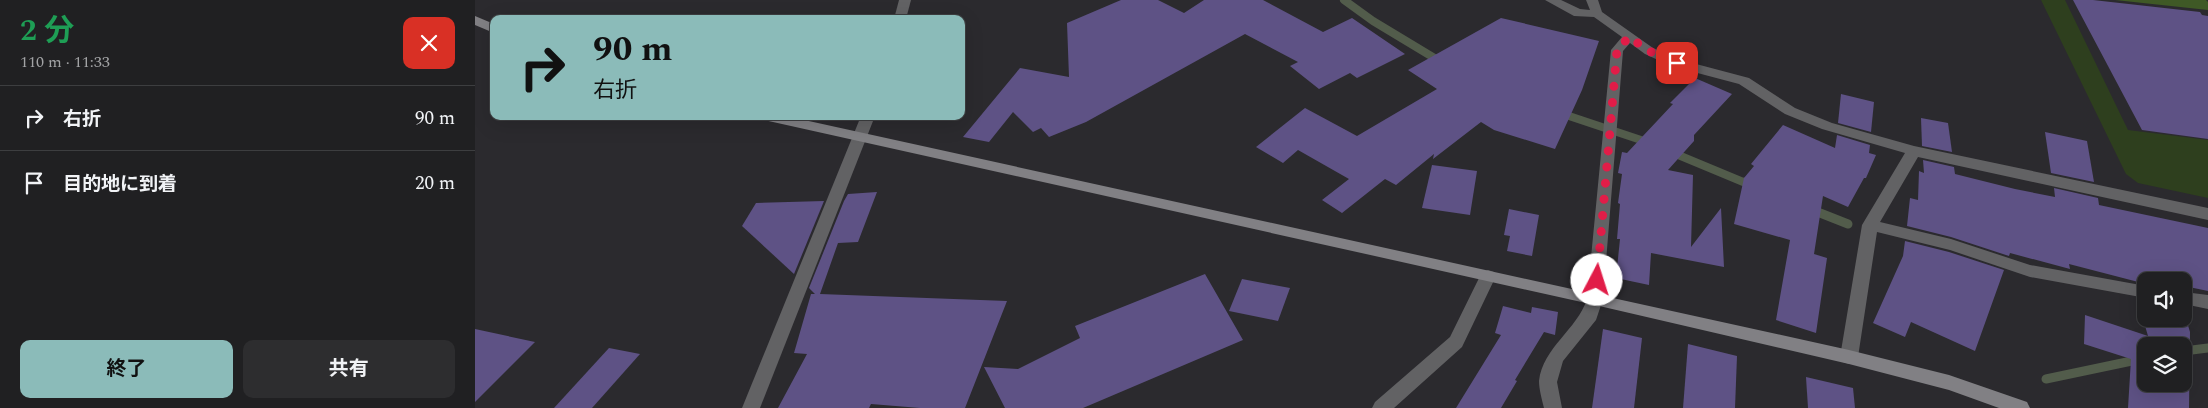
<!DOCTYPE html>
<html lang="ja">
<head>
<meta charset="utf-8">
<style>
  :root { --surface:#202022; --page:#2d2d2f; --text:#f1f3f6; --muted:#a2a3a5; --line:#3d3e40; --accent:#8bbbb9 }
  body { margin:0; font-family:Spectral,"Noto Sans JP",serif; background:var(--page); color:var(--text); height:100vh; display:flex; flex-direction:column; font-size:19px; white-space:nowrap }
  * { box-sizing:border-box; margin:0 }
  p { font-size:16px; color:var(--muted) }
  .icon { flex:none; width:28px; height:28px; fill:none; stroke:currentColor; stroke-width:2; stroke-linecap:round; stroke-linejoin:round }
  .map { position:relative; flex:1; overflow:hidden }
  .panel { display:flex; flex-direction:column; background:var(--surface); width:475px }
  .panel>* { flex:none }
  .hud { position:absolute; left:15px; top:15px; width:475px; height:105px; border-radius:10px; box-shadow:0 5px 20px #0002,0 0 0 1px var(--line); background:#8bbbb9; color:#111; overflow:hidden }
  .tools { position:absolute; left:1662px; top:272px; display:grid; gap:10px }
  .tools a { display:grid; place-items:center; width:55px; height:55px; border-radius:10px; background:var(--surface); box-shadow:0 5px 20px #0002,0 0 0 1px var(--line); font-size:25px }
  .pin { position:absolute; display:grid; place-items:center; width:42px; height:42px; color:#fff; margin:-21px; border-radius:10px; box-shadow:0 2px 8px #0006 }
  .me { position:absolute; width:55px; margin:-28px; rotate:5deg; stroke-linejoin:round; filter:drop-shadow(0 0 4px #0008) }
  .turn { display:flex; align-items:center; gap:18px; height:105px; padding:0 20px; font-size:22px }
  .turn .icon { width:65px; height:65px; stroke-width:2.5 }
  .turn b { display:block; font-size:35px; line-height:42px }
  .round { display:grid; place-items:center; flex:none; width:52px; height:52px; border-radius:10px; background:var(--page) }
  .head { display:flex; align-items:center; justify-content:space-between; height:85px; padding:0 20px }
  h1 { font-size:30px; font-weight:700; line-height:38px; color:#1e9e55 }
  .button { display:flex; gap:10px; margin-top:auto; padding:10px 20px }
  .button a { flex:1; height:58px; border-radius:10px; background:var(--accent); color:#111; font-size:20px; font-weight:700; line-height:58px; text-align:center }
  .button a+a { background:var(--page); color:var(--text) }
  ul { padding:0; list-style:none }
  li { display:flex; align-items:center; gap:15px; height:65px; padding:0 20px; border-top:1px solid var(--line) }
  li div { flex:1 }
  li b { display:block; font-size:19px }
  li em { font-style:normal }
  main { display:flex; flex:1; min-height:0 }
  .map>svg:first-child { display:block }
</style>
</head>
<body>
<main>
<section class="panel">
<div class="head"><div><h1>2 分</h1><p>110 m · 11:33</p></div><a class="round" style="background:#d93025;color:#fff"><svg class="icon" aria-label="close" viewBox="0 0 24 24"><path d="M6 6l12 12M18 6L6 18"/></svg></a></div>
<ul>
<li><svg class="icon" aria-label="right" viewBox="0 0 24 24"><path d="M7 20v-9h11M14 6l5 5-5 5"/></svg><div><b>右折</b></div><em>90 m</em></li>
<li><svg class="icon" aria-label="arrive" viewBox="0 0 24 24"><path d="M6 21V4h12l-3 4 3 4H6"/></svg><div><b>目的地に到着</b></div><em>20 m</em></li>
</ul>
<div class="button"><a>終了</a><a>共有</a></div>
</section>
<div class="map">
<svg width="1733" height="408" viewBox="0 0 1733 408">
  <rect width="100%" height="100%" fill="#2b2a2e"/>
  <path fill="#2e3f1e" d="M1566 0H1590L1653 130 1733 140V198L1663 183 1651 174Z"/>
  <path fill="#3f5926" d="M1640 0H1731L1733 2V10Z"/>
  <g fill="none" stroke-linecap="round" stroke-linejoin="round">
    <g stroke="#525c4b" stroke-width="8">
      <path d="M869 0 898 21 966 62"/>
      <path d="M1085 113 1175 143"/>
      <path d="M1196 152 1273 184"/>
    </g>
    <g stroke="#525c4b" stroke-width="9">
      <path d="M1270 182 1279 186"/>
      <path d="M1335 209 1373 224"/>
      <path d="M1709 351 1733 348"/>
      <path d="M1571 379 1671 358"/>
    </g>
  </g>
  <g fill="#5e5285" fill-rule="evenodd">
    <path d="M646 0H683L709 13 729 0H788L848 32 877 18 930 54 882 78 875 73 844 89 815 66 823 62 770 34 611 122 574 137 566 128 558 132 538 112 514 142 488 137 545 68 594 77 592 23Z"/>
    <path d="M1598 0H1618L1725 12 1727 15 1733 16V139L1667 130Z"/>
    <path d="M1026 18 1124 41 1107 90 1080 149 1019 130 1006 122 958 159 959 154 921 185 910 179 867 213 847 200 874 179 823 150 808 163 781 147 830 108 882 136 962 89 933 70Z"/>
    <path d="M1220 78 1257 94 1219 135V141L1193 170 1218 175 1216 247 1246 208 1249 267 1176 253 1174 285 1141 278 1145 239H1142L1145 204 1143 203 1147 174 1143 173 1147 152 1152 153 1198 104 1195 103Z"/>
    <path d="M1366 94 1399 102 1396 132 1363 123Z"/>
    <path d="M1446 118 1473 123 1477 152 1447 146Z"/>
    <path d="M1308 125 1360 148 1362 135 1395 145 1394 153 1401 155 1391 178H1389L1373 207 1348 196 1339 254 1352 258 1341 333 1301 320 1315 240 1259 224 1269 178 1279 166 1276 164Z"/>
    <path d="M1570 132 1612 141 1619 182 1576 173Z"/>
    <path d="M1448 160 1479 167 1480 174 1540 189 1580 197 1579 188 1623 198 1624 205 1733 228V291L1709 286V281H1671V284L1594 264 1595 269 1535 253 1534 256 1476 237 1432 226 1435 198 1443 200 1444 171 1449 173Z"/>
    <path d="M957 165 1002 171 995 215 947 208Z"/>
    <path d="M402 192 383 242 363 243 345 294 532 301 490 408H445L396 404 394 408H303L332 354 319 353 336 294H340L334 288 369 201 373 194Z"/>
    <path d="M349 201 319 274 267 226 281 203Z"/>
    <path d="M1034 209 1064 215 1057 256 1032 251 1035 236 1029 235Z"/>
    <path d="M1430 241 1474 252 1529 270 1500 351 1436 322 1430 337 1398 323 1428 256Z"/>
    <path d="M730 274 768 340 608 408H530L509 367 543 369 605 338 600 326Z"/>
    <path d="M767 279 815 288 803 321 754 311Z"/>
    <path d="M1662 298 1671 300V319H1709V312L1715 332 1714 408H1653L1656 359 1609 344 1610 315 1673 336ZM1671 346H1709V384H1671Z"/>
    <path d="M1028 306 1056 313 1057 307 1083 312 1080 335 1069 332 1040 380 1042 381 1026 408H981L1026 335 1020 333Z"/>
    <path d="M0 329 60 342 0 402Z"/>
    <path d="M1128 329 1167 338 1159 408H1117Z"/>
    <path d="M1213 344 1262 356 1260 408H1208Z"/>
    <path d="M134 348 165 354 117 408H79Z"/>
    <path d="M1331 377 1378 388 1380 408H1333Z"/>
  </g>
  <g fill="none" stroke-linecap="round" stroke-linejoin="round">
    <g fill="#626264" fill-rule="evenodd">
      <path d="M424 0H436L431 19H419Z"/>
      <path d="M1070 0H1086L1105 9 1115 10 1111 0H1123L1127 12 1178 48 1206 60 1274 78 1320 108 1357 123 1439 146 1733 208V220L1443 157 1405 222 1476 239 1555 265 1671 286V298L1555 277 1475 250 1402 232 1383 357 1380 362 1374 364 1368 362 1365 357 1387 225 1430 153 1347 129 1310 114 1264 84 1196 66 1170 54 1155 43 1148 51 1128 299 1121 320 1088 361 1082 382 1087 408H1069C1067 400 1064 389 1064 381 1068 347 1102 330 1112 299L1136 50 1147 37 1119 17 1099 16Z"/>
      <path d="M386 116H400L285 408H267Z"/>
      <path d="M1013 270 1019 272 1021 276 987 347 919 408H897L900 402 975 337 1007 272Z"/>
      <path d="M1709 292 1733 295V309L1709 304Z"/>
    </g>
    <g fill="#818084" fill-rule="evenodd">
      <path d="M0 16 19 24V33L0 25Z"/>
      <path d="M282 116H311L1374 350 1474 375 1552 402 1555 408H1524L1474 390 1374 364 1120 305 289 120Z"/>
    </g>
  </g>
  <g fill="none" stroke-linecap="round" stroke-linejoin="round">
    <path stroke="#e11d48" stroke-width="9" stroke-dasharray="0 16.2" d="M1122 280 1142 50 1154 37 1174 51 1202 63"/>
  </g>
</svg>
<div class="tools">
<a><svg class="icon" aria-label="sound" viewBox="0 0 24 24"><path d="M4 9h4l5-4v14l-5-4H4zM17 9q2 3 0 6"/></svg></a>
<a><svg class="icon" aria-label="layers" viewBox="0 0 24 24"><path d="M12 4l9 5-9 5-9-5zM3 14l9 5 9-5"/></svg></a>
</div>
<div class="pin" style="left:1202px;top:63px;background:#d93025"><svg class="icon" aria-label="arrive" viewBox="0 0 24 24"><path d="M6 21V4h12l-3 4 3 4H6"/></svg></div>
<svg class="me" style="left:1122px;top:280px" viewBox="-20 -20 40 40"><circle r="19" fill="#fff"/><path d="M0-13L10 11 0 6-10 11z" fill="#e11d48"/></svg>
<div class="hud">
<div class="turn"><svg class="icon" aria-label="right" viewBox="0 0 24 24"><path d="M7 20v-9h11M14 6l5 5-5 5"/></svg><div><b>90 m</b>右折</div></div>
</div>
</div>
</main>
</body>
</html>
